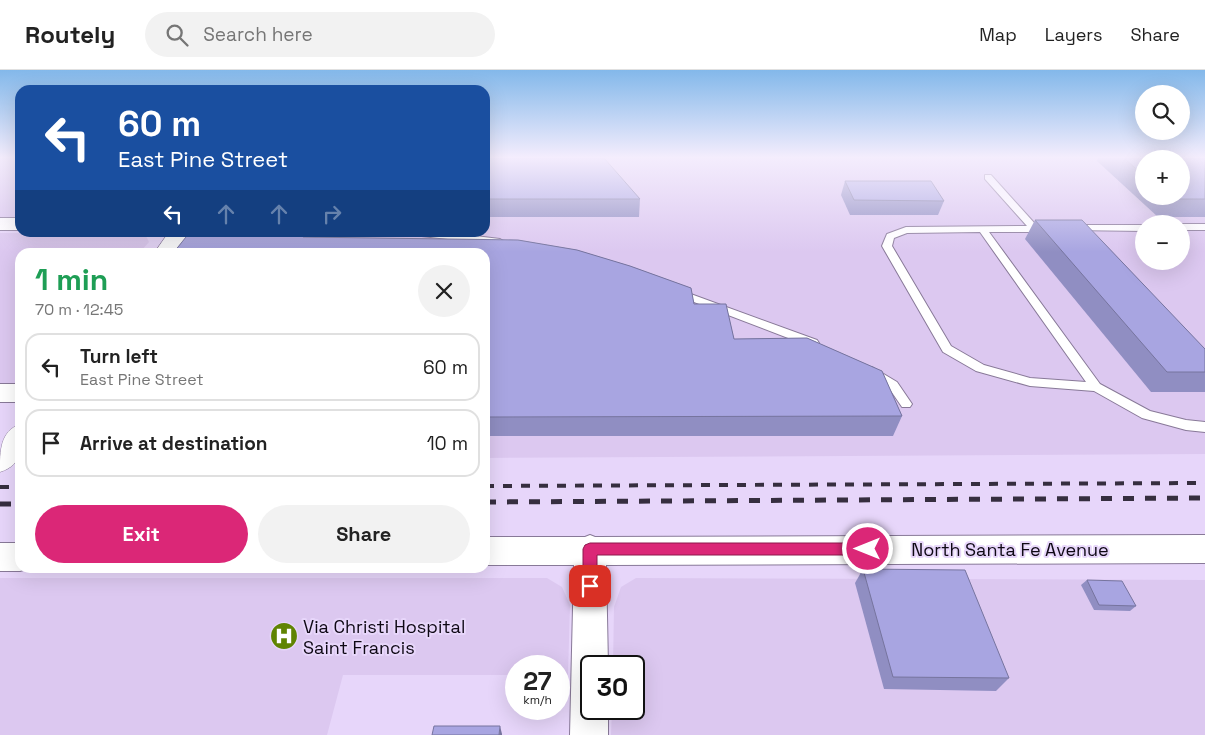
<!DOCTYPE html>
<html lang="en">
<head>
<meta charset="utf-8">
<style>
  :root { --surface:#fff; --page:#f2f2f2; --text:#222; --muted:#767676; --line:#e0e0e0; --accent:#db2777 }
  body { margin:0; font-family:"Space Grotesk",sans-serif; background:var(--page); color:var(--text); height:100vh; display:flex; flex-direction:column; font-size:19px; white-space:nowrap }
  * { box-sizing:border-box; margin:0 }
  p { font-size:16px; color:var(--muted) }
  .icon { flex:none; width:28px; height:28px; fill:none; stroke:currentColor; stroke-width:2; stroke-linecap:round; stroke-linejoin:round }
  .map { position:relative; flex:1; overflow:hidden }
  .panel { position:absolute; left:15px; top:178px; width:475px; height:325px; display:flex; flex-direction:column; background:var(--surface); border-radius:15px; box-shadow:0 5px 20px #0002 }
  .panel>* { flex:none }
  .hud { position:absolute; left:15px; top:15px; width:475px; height:152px; border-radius:15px; box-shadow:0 5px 20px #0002; background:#1a4fa0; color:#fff; overflow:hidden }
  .fabs { position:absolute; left:1135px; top:15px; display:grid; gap:10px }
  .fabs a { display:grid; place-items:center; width:55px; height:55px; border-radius:50%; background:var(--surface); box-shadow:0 5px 20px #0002; font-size:25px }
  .speed { position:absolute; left:505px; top:585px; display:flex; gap:10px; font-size:25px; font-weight:700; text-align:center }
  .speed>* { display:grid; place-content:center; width:65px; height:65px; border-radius:50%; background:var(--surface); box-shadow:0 5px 20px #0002; line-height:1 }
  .speed small { font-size:12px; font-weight:400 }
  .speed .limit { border:2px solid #111; border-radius:8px; background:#fff; color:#111 }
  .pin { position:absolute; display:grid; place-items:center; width:42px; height:42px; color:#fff; margin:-21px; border-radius:10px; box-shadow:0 2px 8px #0006 }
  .me { position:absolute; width:55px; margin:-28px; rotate:270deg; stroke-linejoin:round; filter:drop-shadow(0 0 4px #0008) }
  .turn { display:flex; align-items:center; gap:18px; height:105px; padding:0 20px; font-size:22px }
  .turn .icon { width:65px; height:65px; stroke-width:2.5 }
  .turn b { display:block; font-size:35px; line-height:42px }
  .lanes { display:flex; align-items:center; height:48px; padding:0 20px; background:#0003; justify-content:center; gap:25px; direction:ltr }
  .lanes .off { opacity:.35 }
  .round { display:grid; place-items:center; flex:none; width:52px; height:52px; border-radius:26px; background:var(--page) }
  .head { display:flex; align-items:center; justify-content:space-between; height:85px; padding:0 20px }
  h1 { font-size:30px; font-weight:700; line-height:38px; color:#1e9e55 }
  .action { display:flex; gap:10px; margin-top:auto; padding:10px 20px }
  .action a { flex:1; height:58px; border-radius:30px; background:var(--accent); color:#fff; font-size:20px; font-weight:700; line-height:58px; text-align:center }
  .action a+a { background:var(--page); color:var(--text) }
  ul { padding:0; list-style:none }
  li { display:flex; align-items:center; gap:15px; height:68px; margin:0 10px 8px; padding:0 10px; border:2px solid var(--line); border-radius:15px }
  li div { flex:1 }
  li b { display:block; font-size:19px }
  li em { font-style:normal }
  header { display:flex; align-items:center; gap:30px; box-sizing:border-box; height:70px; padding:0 25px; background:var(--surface); border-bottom:1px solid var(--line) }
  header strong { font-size:24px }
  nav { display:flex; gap:28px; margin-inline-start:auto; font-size:18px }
  .search { width:350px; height:45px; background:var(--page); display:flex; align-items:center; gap:12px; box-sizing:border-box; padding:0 18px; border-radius:28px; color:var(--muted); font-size:19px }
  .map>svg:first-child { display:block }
</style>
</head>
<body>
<header>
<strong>Routely</strong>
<div class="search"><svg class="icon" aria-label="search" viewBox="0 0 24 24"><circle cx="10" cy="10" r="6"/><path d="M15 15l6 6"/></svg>Search here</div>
<nav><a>Map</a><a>Layers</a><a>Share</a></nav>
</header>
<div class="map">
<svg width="1205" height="665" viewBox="0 0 1205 665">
  <rect width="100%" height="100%" fill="#e7d6fa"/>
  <g fill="#dcc8f0" fill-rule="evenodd">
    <rect x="0" y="88" width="20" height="59"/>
    <path d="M485 88H1205V384L485 388V182H186L201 163 485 162ZM1144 89H1181V126H1144ZM1144 154H1181V191H1144Z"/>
    <path d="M0 163 138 164 146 166 149 172 140 182H20V319H0Z"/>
    <path d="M0 508H547L562 517 570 535 568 605H559V596H516V605H343L327 665H0Z"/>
    <path d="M636 508 1205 510V665H611L612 639H634V596H613L614 537 621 517Z"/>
  </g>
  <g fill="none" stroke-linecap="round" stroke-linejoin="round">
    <g stroke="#887998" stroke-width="2">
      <g id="service">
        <path d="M985 105H991L1037 156H1046L1051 159 1046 162H989L1100 314 1150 341 1186 350 1205 352V362L1186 360 1142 348 1094 321 1030 316 976 301 943 282 882 176 887 164 906 157 1027 156 985 109ZM980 162 1086 312 1030 308 984 295 951 276 892 176 894 168 907 163Z"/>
        <rect x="1181" y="154" width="24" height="6"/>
        <path d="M1074 155H1144V161L1071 160 1069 158Z"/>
        <path d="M409 162H442L500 169 505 172 500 175 413 165Z"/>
        <path d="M677 219 817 270 819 273 817 276H809L673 224 672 222Z"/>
        <path d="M872 297 897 312 912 334 910 337H902L889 318 868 304 866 301 868 298Z"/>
      </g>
    </g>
    <g stroke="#887998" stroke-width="2">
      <g id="minor">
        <rect x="0" y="148" width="20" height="12"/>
        <rect x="0" y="314" width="20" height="18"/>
        <path d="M590 465 595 467 1205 465V493L606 495 608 596H591V639H608V665H570L574 495H485V467H585Z"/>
        <path d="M0 473H20V498H30L20 501H0Z"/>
      </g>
    </g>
    <g stroke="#887998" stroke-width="1">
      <g id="tertiary">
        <path d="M169 162H190L176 182H155Z"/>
        <path d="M20 354C20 376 25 394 0 402 0 380 0 362 20 354Z"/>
      </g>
    </g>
    <use href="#service" fill="#fff" fill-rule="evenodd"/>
    <use href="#minor" fill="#fff" fill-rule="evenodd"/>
    <use href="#tertiary" fill="#fff" fill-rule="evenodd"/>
    <g stroke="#362e3f" stroke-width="4" stroke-dasharray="9 9" stroke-linecap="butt">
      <path d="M485 416 1205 413"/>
      <path d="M0 417H20"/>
    </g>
    <g stroke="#362e3f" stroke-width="5" stroke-dasharray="11 11" stroke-linecap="butt">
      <path d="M485 432 1205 428"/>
      <path d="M0 434H20"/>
    </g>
  </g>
  <g fill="#908ec2" fill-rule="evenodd">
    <path d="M485 88 640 129 639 147H485Z"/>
    <path d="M1098 88H1205V147H1158L1097 91ZM1144 89 1181 126H1144Z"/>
    <path d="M845 111 944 131 938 145H850L841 125Z"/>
    <path d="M1035 150 1205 279V322H1151L1025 169Z"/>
    <path d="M190 162H316L318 167 518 170 577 180 630 196 691 218 694 234H726L734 269 807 268 882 301 902 346 893 366H485V182H174Z"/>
    <path d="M863 499 1009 608 996 621 884 619 855 513Z"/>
    <path d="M1087 510 1136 536 1130 541 1094 540 1081 515Z"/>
  </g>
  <g fill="#76749e">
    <path d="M305 162H316L318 169 303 167Z"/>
    <path d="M500 656 502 664V665H499Z"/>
  </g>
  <g fill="#a8a5e1" stroke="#76749e">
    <path d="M485 88H604L640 129H485Z"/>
    <path d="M1124 88H1205V129H1171L1168 126H1181V89H1144V106Z"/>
    <path d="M845 111H931L944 131 854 130Z"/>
    <path d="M1035 150H1082L1205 279V302H1167Z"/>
    <path d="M190 162H305L303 167 518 170 577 180 630 196 691 218 694 234H726L734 269 807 268 882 301 902 346 485 347V182H174Z"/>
    <path d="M863 499 965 500 1009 608 893 607Z"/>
    <path d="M1087 510 1122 511 1136 536 1099 535Z"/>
    <path d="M434 656H500L499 665H432Z"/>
  </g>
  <linearGradient id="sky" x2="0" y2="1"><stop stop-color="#83b8ea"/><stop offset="0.48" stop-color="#f4edfd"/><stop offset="1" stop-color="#f4edfd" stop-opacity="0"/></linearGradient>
  <rect width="1205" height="182" fill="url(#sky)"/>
  <path fill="#db2777" stroke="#8e194d" d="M590 473H868L873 475 875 479 873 483 868 485H597V516L595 521 590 523 585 521 583 516V479L585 475Z"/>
  <defs>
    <g id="hospital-disc" transform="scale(1.4375)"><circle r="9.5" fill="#608402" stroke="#e7d6fa"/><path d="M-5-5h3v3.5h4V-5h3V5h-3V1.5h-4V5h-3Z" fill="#fff"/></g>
  </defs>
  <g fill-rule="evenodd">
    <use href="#hospital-disc" x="284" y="566"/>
  </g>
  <g text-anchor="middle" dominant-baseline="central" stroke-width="4" stroke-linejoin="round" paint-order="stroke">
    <g font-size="18" fill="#0e0814" stroke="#e7d6fa">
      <text x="1010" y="479">North Santa Fe Avenue</text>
    </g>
    <g font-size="18" fill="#0e0814" stroke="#e7d6fa" text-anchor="start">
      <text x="303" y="556">Via Christi Hospital<tspan x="303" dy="21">Saint Francis</tspan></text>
    </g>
  </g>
</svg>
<div class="fabs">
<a><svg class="icon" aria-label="search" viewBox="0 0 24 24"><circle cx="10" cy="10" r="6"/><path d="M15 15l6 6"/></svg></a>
<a>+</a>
<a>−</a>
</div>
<div class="speed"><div>27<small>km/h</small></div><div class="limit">30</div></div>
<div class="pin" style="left:590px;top:516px;background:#d93025"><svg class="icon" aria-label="arrive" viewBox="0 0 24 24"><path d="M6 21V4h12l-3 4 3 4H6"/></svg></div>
<svg class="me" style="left:868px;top:479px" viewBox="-20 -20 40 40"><circle r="17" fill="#db2777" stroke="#fff" stroke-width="3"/><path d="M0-11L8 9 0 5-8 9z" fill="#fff"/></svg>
<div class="hud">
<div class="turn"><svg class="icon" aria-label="left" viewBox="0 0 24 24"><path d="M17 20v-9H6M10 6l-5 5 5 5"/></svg><div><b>60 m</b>East Pine Street</div></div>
<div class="lanes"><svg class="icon" aria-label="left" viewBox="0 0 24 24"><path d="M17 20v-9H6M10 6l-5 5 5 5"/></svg><svg class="icon off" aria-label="ahead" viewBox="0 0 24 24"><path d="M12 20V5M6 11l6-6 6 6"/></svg><svg class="icon off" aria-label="ahead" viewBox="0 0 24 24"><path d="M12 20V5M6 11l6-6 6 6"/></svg><svg class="icon off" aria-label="right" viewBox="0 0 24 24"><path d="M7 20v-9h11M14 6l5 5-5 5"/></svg></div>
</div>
<section class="panel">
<div class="head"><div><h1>1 min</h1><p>70 m · 12:45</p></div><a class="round"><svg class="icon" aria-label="close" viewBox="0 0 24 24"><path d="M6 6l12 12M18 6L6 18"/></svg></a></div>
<ul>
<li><svg class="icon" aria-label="left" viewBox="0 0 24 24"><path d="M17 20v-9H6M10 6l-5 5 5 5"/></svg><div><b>Turn left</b><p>East Pine Street</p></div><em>60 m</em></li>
<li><svg class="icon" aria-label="arrive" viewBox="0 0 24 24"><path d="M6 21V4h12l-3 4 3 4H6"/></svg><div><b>Arrive at destination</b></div><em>10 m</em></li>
</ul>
<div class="action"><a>Exit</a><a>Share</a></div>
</section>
</div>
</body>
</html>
